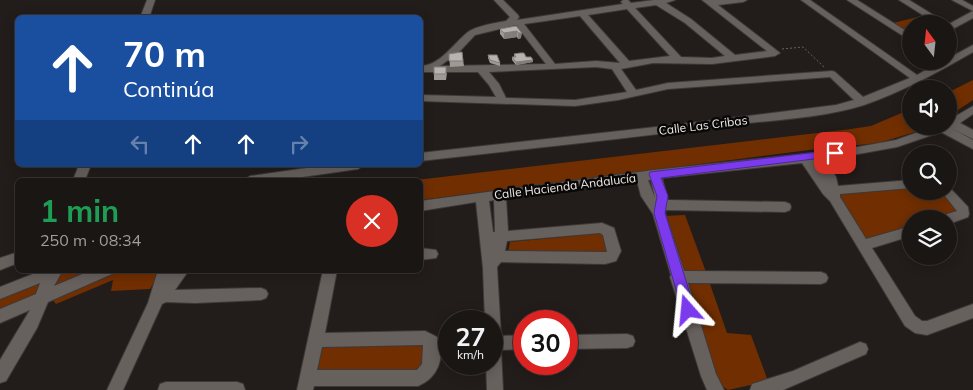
<!DOCTYPE html>
<html lang="es">
<head>
<meta charset="utf-8">
<style>
  :root { --surface:#1a1614; --page:#272322; --text:#f1f3f6; --muted:#9f9fa0; --line:#383534 }
  body { margin:0; font-family:Mulish,sans-serif; background:var(--page); color:var(--text); height:100vh; display:flex; flex-direction:column; font-size:19px; white-space:nowrap }
  * { box-sizing:border-box; margin:0 }
  p { font-size:16px; color:var(--muted) }
  .icon { flex:none; width:28px; height:28px; fill:none; stroke:currentColor; stroke-width:2; stroke-linecap:round; stroke-linejoin:round }
  .map { position:relative; flex:1; overflow:hidden }
  .panel { position:absolute; left:15px; top:178px; width:408px; height:95px; display:flex; flex-direction:column; background:var(--surface); border-radius:8px; box-shadow:0 2px 12px #0003,0 0 0 1px var(--line) }
  .panel>* { flex:none }
  .top-card { position:absolute; left:15px; top:15px; width:408px; height:152px; border-radius:8px; box-shadow:0 2px 12px #0003,0 0 0 1px var(--line); background:#1a4fa0; color:#fff; overflow:hidden }
  .needle { width:32px; rotate:345deg }
  .buttons { position:absolute; left:902px; top:15px; display:grid; gap:10px }
  .buttons a { display:grid; place-items:center; width:55px; height:55px; border-radius:50%; background:var(--surface); box-shadow:0 2px 12px #0003,0 0 0 1px var(--line); font-size:25px }
  .speed { position:absolute; left:438px; top:310px; display:flex; gap:10px; font-size:25px; font-weight:700; text-align:center }
  .speed>* { display:grid; place-content:center; width:65px; height:65px; border-radius:50%; background:var(--surface); box-shadow:0 2px 12px #0003,0 0 0 1px var(--line); line-height:1 }
  .speed small { font-size:12px; font-weight:400 }
  .speed .limit { border:8px solid #d22; background:#fff; color:#111 }
  .pin { position:absolute; display:grid; place-items:center; width:42px; height:42px; color:#fff; margin:-21px; border-radius:10px; box-shadow:0 2px 8px #0006 }
  .me { position:absolute; width:55px; margin:-28px; rotate:342deg; stroke-linejoin:round; filter:drop-shadow(0 0 4px #0008) }
  .turn { display:flex; align-items:center; gap:18px; height:105px; padding:0 25px; font-size:22px }
  .turn .icon { width:65px; height:65px; stroke-width:2.5 }
  .turn b { display:block; font-size:35px; line-height:42px }
  .lanes { display:flex; align-items:center; height:48px; padding:0 25px; background:#0003; justify-content:center; gap:25px; direction:ltr }
  .lanes .off { opacity:.35 }
  .round { display:grid; place-items:center; flex:none; width:52px; height:52px; border-radius:26px; background:var(--page) }
  .head { display:flex; align-items:center; justify-content:space-between; height:85px; padding:0 25px }
  h1 { font-size:30px; font-weight:700; line-height:38px; color:#1e9e55 }
  .map>svg:first-child { display:block }
</style>
</head>
<body>
<div class="map">
<svg width="973" height="390" viewBox="0 0 973 390">
  <rect width="100%" height="100%" fill="#221d1a"/>
  <g fill="#712e00">
    <path d="M922 16 935 24H911V34L893 23Z"/>
    <path d="M973 80V100L949 116V92Z"/>
    <path d="M911 109V126H934L879 143 817 149 420 200V180H416L851 129 871 126Z"/>
    <path d="M911 187V191H940L958 211 932 219H911V225L866 239 839 198 840 193Z"/>
    <path d="M685 215 706 272H681L663 216Z"/>
    <path d="M604 233 607 253 508 252 510 242Z"/>
    <path d="M66 270H161L150 289 111 291 113 280 56 304 47 293 54 275Z"/>
    <path d="M49 276 38 297 0 313V296Z"/>
    <path d="M685 283 710 284 727 333 751 335 768 381 728 390 719 384Z"/>
    <path d="M426 343 423 370H313L320 345Z"/>
  </g>
  <g fill="none" stroke-linecap="round" stroke-linejoin="round">
    <g stroke="#3d3938" stroke-width="2">
      <g id="minor">
        <path d="M147 0H155L149 18H140Z"/>
        <path d="M494 0H503L518 15 519 17 517 20 623 4 621 2 623 0H628L631 3 654 0H675L666 3 691 19 735 55 767 51 702 0H747L743 2 718 5 780 53 775 56 712 64 653 63 621 69 636 90 668 83 832 71 835 72 863 97 910 78 801 0H810L917 75 942 61H949V58L973 45V52C938 72 902 92 864 105 823 118 773 120 729 125 626 139 523 149 420 161V153L674 125 836 105 854 100 830 77 668 89 618 100 575 106 420 101V95L496 97 489 85 478 72H420V66C440 66 453 44 468 32 476 26 495 23 506 21L510 17ZM656 5 685 23 725 56 712 58 681 57 635 8ZM627 9 670 56 629 61 588 15ZM580 16 620 63 596 61 555 64 524 24ZM516 25 546 64 440 66 459 52 475 35ZM596 67 612 69 627 92 575 100 506 98 499 84 489 72Z"/>
        <path d="M847 0H857L911 34V41Z"/>
        <path d="M899 0H909L948 24H937Z"/>
        <path d="M952 0H962L973 6V18L949 31V24L973 11Z"/>
        <path d="M973 106V114L960 123 973 130V139L951 128 973 140V149L941 132 897 147 825 160 836 177 838 186 911 180V188L840 194V197L866 239 911 226V236L872 248 915 316 922 321H927L973 304V318L927 335 915 333 905 326 830 201 823 194 802 163 662 178 668 200 785 202 790 204 791 207 790 210 785 212 666 210 665 213 684 271 821 272 826 274 828 278 826 282 821 284 688 283 716 374 724 390H707L701 376 670 277 671 275 653 214 641 196 637 181 506 198 508 231 602 223 614 228 621 251 616 261 605 264 501 262 497 267 501 336 524 335V349L501 350 503 390H487L486 364H491V321H485L483 268 476 202 420 211V201L654 170 841 150 896 140 935 126H949V120ZM648 180H651L655 198ZM494 200 495 230V232H493L489 201ZM600 233 603 235 607 252 505 251 507 241Z"/>
        <path d="M79 165H91L85 180H73Z"/>
        <path d="M328 165H364L358 169 281 180H244L250 176Z"/>
        <path d="M949 187 968 207 969 214 968 217 949 224V219H943L944 215 957 211 941 191H949Z"/>
        <path d="M420 248 436 250 438 254 436 258 420 260Z"/>
        <path d="M18 252V263L0 270V258Z"/>
        <path d="M43 270H63L54 286 92 270H114L112 274 48 302 37 328 6 381 0 383V360L30 310 0 323V309L36 294 40 283 0 299V287Z"/>
        <path d="M158 270H172L171 273 174 270H189L175 290 261 288 266 290 268 294 266 298 261 300 195 303 166 302 162 304 123 390H107L148 303Z"/>
        <path d="M323 270H337L325 333 425 331 437 337C446 357 438 378 418 386H314L313 390H297ZM423 345 422 364 417 370H317L322 347Z"/>
        <path d="M627 334 633 336 635 341 633 346 627 348 566 349V335Z"/>
        <path d="M860 342 866 344 868 349 866 354 783 390H750L752 384 793 371Z"/>
        <path d="M166 382H237L243 384 245 390H158L160 384Z"/>
      </g>
    </g>
    <path stroke="#686462" stroke-width="1" stroke-dasharray="2 2" stroke-linecap="butt" d="M782 49 803 47 824 67"/>
    <use href="#minor" fill="#67615e" fill-rule="evenodd"/>
  </g>
  <g fill="#9f9996">
    <path d="M516 26 521 38 518 39 517 37 504 39 500 34V29Z"/>
    <path d="M462 52 464 66 450 67 449 54Z"/>
    <path d="M514 54 533 60V62L516 65 512 60V57H514Z"/>
    <path d="M488 55 500 63V66L490 63 488 58Z"/>
    <path d="M447 73 446 80H434V74Z"/>
  </g>
  <g fill="#827d7a">
    <path d="M517 31V37L504 39V33Z"/>
    <path d="M518 33H522L521 38 518 39Z"/>
    <path d="M533 60V62L516 65V62Z"/>
  </g>
  <g fill="#b9b2af" stroke="#827d7a">
    <path d="M516 26 522 33H518L517 31 504 33 500 29Z"/>
    <path d="M462 52 463 61H449V54Z"/>
    <path d="M520 53H524L526 57H531L533 60 516 62 512 57H516L514 54Z"/>
    <path d="M488 55H497L500 63 490 60Z"/>
    <rect x="434" y="67" width="12" height="7"/>
  </g>
  <path fill="#7c3aed" stroke="#51269a" d="M835 150 838 151 840 153 838 156 661 178 668 196 665 213 695 310 693 314 688 316 683 314 654 213 657 196 649 174 650 172Z"/>
  <g text-anchor="middle" dominant-baseline="central" stroke-width="5" stroke-linejoin="round" paint-order="stroke">
    <g font-size="12" fill="#edeae8" stroke="#0a0807">
      <text transform="translate(703 125) rotate(-7)">Calle Las Cribas</text>
      <text transform="translate(565 186) rotate(-7)">Calle Hacienda Andalucía</text>
    </g>
  </g>
</svg>
<div class="buttons">
<a><svg class="needle" viewBox="-14 -14 28 28"><path d="M0-13l5 13h-10z" fill="#e53935"/><path d="M0 13l5-13h-10z" fill="#9f9fa0"/></svg></a>
<a><svg class="icon" aria-label="sound" viewBox="0 0 24 24"><path d="M4 9h4l5-4v14l-5-4H4zM17 9q2 3 0 6"/></svg></a>
<a><svg class="icon" aria-label="search" viewBox="0 0 24 24"><circle cx="10" cy="10" r="6"/><path d="M15 15l6 6"/></svg></a>
<a><svg class="icon" aria-label="layers" viewBox="0 0 24 24"><path d="M12 4l9 5-9 5-9-5zM3 14l9 5 9-5"/></svg></a>
</div>
<div class="speed"><div>27<small>km/h</small></div><div class="limit">30</div></div>
<div class="pin" style="left:835px;top:153px;background:#d93025"><svg class="icon" aria-label="arrive" viewBox="0 0 24 24"><path d="M6 21V4h12l-3 4 3 4H6"/></svg></div>
<svg class="me" style="left:688px;top:310px" viewBox="-20 -20 40 40"><path d="M0-17L14 15 0 8-14 15z" fill="#7c3aed" stroke="#fff" stroke-width="4"/></svg>
<div class="top-card">
<div class="turn"><svg class="icon" aria-label="ahead" viewBox="0 0 24 24"><path d="M12 20V5M6 11l6-6 6 6"/></svg><div><b>70 m</b>Continúa</div></div>
<div class="lanes"><svg class="icon off" aria-label="left" viewBox="0 0 24 24"><path d="M17 20v-9H6M10 6l-5 5 5 5"/></svg><svg class="icon" aria-label="ahead" viewBox="0 0 24 24"><path d="M12 20V5M6 11l6-6 6 6"/></svg><svg class="icon" aria-label="ahead" viewBox="0 0 24 24"><path d="M12 20V5M6 11l6-6 6 6"/></svg><svg class="icon off" aria-label="right" viewBox="0 0 24 24"><path d="M7 20v-9h11M14 6l5 5-5 5"/></svg></div>
</div>
<section class="panel">
<div class="head"><div><h1>1 min</h1><p>250 m · 08:34</p></div><a class="round" style="background:#d93025;color:#fff"><svg class="icon" aria-label="close" viewBox="0 0 24 24"><path d="M6 6l12 12M18 6L6 18"/></svg></a></div>
</section>
</div>
</body>
</html>
